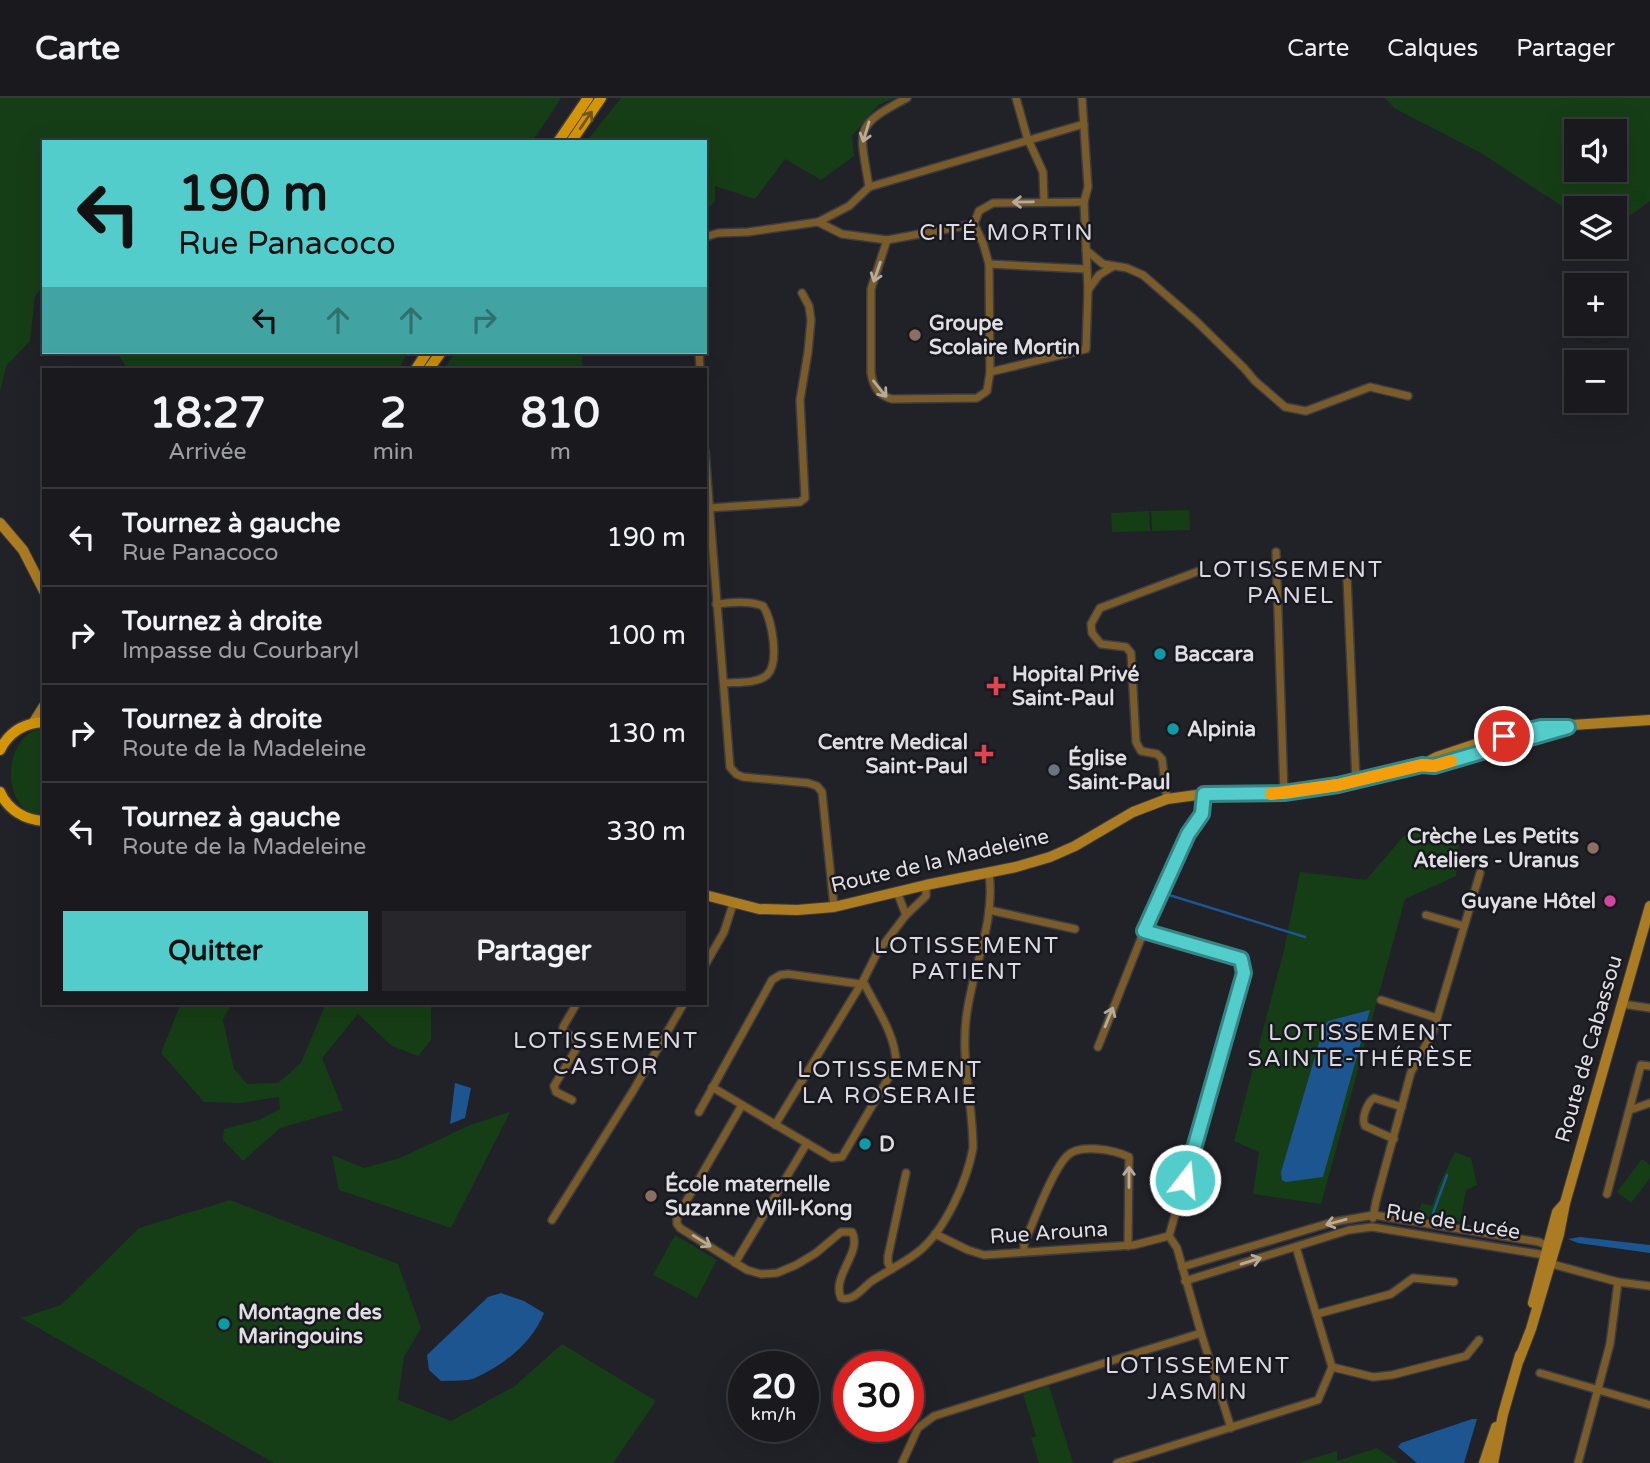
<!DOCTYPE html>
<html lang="fr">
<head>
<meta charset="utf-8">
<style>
  :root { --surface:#19191e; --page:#26262b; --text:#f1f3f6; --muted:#9fa0a4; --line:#37383c; --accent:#53cdcb }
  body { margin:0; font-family:"Varela Round",sans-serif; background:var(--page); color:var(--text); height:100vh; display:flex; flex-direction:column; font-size:26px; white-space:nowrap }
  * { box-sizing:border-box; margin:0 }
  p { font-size:23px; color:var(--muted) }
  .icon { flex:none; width:38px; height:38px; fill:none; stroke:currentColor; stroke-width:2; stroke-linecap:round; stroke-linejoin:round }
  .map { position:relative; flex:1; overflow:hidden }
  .sheet { position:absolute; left:42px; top:270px; width:665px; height:637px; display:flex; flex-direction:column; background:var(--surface); border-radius:0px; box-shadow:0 7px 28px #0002,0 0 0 2px var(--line) }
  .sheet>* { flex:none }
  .banner { position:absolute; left:42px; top:42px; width:665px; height:214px; border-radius:0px; box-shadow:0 7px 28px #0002,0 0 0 2px var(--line); background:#53cdcb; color:#111; overflow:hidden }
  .controls { position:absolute; left:1564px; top:21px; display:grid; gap:14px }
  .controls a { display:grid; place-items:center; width:63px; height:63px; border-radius:0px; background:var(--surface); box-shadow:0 7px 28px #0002,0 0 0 2px var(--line); font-size:35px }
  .speed { position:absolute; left:728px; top:1253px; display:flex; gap:14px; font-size:35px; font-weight:700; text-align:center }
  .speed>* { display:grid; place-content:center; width:91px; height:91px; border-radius:50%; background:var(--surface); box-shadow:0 7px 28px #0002,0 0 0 2px var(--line); line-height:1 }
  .speed small { font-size:18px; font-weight:400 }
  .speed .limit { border:10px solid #d22; background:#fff; color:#111 }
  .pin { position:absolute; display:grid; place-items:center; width:60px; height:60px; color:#fff; margin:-30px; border:4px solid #fff; border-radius:50%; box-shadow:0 2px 7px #0007 }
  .me { position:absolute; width:77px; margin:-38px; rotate:16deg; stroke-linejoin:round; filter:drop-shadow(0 0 5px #0008) }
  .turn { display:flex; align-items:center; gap:24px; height:147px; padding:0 21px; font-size:32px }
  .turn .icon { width:91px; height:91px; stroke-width:2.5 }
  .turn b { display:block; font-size:49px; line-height:60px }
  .lanes { display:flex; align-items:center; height:66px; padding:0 21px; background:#0003; justify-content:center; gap:35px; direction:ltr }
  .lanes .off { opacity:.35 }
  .eta { display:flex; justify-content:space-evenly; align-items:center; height:119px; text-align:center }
  .eta b { font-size:42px; font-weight:700; line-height:49px }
  .cta { display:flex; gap:14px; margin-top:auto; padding:14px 21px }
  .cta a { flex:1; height:80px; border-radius:0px; background:var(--accent); color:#111; font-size:28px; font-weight:700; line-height:80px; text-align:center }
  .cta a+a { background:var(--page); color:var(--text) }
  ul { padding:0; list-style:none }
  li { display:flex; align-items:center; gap:21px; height:98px; padding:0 21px; border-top:2px solid var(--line) }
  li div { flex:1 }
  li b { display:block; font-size:26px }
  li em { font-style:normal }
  header { display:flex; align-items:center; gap:42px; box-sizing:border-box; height:98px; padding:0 35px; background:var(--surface); border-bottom:2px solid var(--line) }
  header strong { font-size:33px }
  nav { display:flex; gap:38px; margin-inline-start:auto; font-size:24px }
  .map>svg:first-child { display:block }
</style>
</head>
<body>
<header>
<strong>Carte</strong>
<nav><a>Carte</a><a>Calques</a><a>Partager</a></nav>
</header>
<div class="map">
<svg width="1650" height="1365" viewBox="0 0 1650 1365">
  <rect width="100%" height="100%" fill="#212128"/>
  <g fill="#163e16" fill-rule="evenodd">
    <path d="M0 0H561L532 44H44V187L35 198 30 243 6 268 0 294Z"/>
    <path d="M621 0H895L878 7 852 38 854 58 821 82 785 61 755 101 715 88V104L705 113V44H586Z"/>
    <path d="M1385 0H1650V103L1617 127 1615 110H1577V114L1565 110 1481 55 1394 10ZM1577 33H1615V72H1577Z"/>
    <path d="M117 254H408L399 271H127Z"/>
    <path d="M455 254H582V271H444Z"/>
    <path d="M1189 412 1190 432 1152 433 1151 413Z"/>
    <path d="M1149 413 1150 433 1112 434 1111 415Z"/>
    <path d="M44 630V719C0 716 0 636 44 630Z"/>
    <path d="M1408 733 1459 747 1456 778 1405 801 1321 1106 1253 1096 1259 1054 1234 1043 1284 852 1300 774 1366 782Z"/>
    <path d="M181 905H232L223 922 234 971 247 986 278 985 301 965 326 905H429L431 908V942L418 958 392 948 358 916 322 960 343 1012 280 1030 243 1063 223 1042 224 1031 259 1022 280 1011 279 999 240 1005 204 1004 161 955Z"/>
    <path d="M510 1014 451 1130 339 1092 332 1057 364 1070 400 1060 470 1027Z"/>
    <path d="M1455 1054 1471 1060 1477 1087 1466 1092 1460 1124 1417 1117 1422 1105 1432 1108 1439 1087Z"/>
    <path d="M1642 1061 1650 1067V1080L1631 1105 1617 1094Z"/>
    <path d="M230 1102 398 1166 421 1230 404 1259 398 1302 451 1323 515 1288 562 1246 656 1303 613 1365H274L21 1220 61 1207 139 1130Z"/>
    <path d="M675 1137 717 1162 697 1200 653 1177Z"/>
    <path d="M1049 1288 1073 1365H1039L1031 1340 1036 1338 1023 1296Z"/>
    <path d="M1377 1350 1399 1365H1297L1337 1353V1363Z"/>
  </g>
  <g fill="#1c5590">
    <path d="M1370 912 1323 1079 1286 1084 1282 1082 1281 1074 1324 928 1328 923Z"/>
    <path d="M455 985 471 990 465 1020 450 1026Z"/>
    <path d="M1580 1139 1650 1147V1155L1578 1145 1568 1141Z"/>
    <path d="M501 1195 524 1203 544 1215C532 1245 504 1267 475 1280 466 1284 452 1282 441 1283L429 1272 427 1257 488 1199Z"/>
    <path d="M1472 1321H1477L1464 1365H1417L1398 1349 1401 1345Z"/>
  </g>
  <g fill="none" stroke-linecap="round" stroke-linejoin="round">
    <g stroke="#1c5590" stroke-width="2.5">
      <path d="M1169 797 1305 839"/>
      <path d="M1433 1115 1447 1077"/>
    </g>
    <g stroke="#3c3c42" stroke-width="10">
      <g id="street">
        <path d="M1016 0 1027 39 1043 74 1044 103"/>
        <path d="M869 89C860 31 852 29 907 0"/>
        <path d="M818 124 842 136 887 142 974 126"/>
        <path d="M974 126 979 113 993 105 1084 104"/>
        <path d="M705 139 718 135 748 134 818 124 849 108 869 89 1084 26"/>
        <path d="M887 142 871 191V275C873 288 879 298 892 301L977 300 987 293 990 274 989 166 983 145 974 126"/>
        <path d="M1086 152 1103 166 1127 170 1143 177 1196 223 1244 270 1255 283 1285 309 1306 313 1370 289 1408 298"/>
        <path d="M989 166 1085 171"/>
        <path d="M1088 192 1099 177 1112 169"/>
        <path d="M699 254 700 271"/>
        <path d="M990 274 1086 251 1088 192 1084 104 1088 89 1082 0"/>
        <path d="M705 353 730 669 736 676 743 679 808 685 817 688 822 694 834 809"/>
        <path d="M709 410 800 404 805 400 800 302 808 254 811 222 809 208 802 195"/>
        <path d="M1276 454 1284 696"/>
        <path d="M1347 480 1356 683"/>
        <path d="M716 506C731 505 749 502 763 508 772 521 780 565 767 577 757 586 736 584 724 585"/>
        <path d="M1167 701 1162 661 1157 656 1141 653 1136 644 1131 555 1126 549 1101 546 1092 535 1091 526 1100 510 1199 473"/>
        <path d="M897 794 906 817"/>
        <path d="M989 812 1075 831"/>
        <path d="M1426 817 1464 828"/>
        <path d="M1144 833 1241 861 1244 875 1169 1138"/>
        <path d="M705 867 724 834 733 806"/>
        <path d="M1381 902 1437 920"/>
        <path d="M1622 906 1650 910"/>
        <path d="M1098 949 1144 833 1188 736 1202 716 1204 696"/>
        <path d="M712 989 832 1060 842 1059 896 967C897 938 875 908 863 883"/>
        <path d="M572 1002 556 994 554 988 578 948 576 941 563 933V929L577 905"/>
        <path d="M742 1007 677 1119V1126L680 1130 747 1172 761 1176 777 1175 796 1167 816 1155 841 1134H852C863 1154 831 1178 841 1200 854 1204 862 1190 872 1183 887 1173 904 1165 918 1154 945 1133 967 1083 973 1050 973 1007 961 964 966 922 971 872 996 826 989 775"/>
        <path d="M1630 1012 1650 1005"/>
        <path d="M699 1014 772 882 780 877 788 876 860 886"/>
        <path d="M775 1027 863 883 877 855 906 817 926 798V787"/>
        <path d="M1394 1041 1365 1028C1361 1020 1367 1005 1374 1000L1402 1009"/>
        <path d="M1607 1096 1641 967 1650 968"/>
        <path d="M1373 1120 1376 1103 1411 974 1433 934 1480 775"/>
        <path d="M552 1122 633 993 684 905"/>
        <path d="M935 1136 968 1152 984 1157 1134 1147 1169 1138"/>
        <path d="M1169 1138 1177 1150 1201 1235 1231 1330"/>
        <path d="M1024 1154V1146C1033 1125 1052 1073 1067 1058 1079 1045 1115 1052 1129 1059L1128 1148"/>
        <path d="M735 1165 807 1045"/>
        <path d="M1548 1165 1618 1184 1650 1188"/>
        <path d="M1182 1169 1333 1124 1374 1117 1539 1144 1551 1149"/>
        <path d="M892 1171 888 1165V1158L906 1075"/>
        <path d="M1185 1183 1349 1132 1372 1129 1545 1157 1549 1155"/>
        <path d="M1317 1216 1391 1196 1413 1180 1454 1184"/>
        <path d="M1332 1269 1373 1279 1392 1277 1466 1258 1479 1242"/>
        <path d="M1540 1275 1650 1307"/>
        <path d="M902 1365 918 1330 934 1318 1201 1235"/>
        <path d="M1117 1365 1318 1302 1332 1269 1296 1149"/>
        <path d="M1578 1365 1610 1246 1618 1184"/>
      </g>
    </g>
    <g stroke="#3c3c42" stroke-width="12">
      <g id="secondary">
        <path d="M0 425 23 452 44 493"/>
        <path d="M34 624 44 608"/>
        <path d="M1501 625 1527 628"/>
        <path d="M1482 644 1490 628"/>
        <path d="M1422 667 1435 668 1559 631"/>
        <path d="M705 797 759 811 797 812 834 809 926 787 1016 769 1050 759 1075 748 1133 714 1167 701 1204 696H1284L1356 683 1422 667 1437 659 1482 644 1541 629 1650 622"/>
        <path d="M1533 1205 1557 1114 1565 1105"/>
        <path d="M1519 1262 1531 1231 1559 1136 1565 1105 1650 808"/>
        <path d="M1484 1365 1496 1329"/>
        <path d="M1493 1365 1503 1316 1520 1257"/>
      </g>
    </g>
    <g stroke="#3c3c42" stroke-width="13">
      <g id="primary">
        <path d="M558 44 588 0"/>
        <path d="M571 44 601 0"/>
        <path d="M416 271 427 254"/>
        <path d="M429 271 441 254"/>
        <path d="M0 652C9 634 24 625 44 624"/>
        <path d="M0 694C8 712 25 722 44 723"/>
      </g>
    </g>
    <use href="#street" stroke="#7a5c2a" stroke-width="7"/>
    <use href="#secondary" stroke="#ac7c22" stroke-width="10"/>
    <use href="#primary" stroke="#d49509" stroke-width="10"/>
  </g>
  <defs><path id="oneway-shaft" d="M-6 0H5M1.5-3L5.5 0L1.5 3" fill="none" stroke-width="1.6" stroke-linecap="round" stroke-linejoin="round" transform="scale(1.75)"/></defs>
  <use stroke="#765614" href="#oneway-shaft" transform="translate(586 22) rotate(-56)"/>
  <g stroke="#b7ab99">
    <use href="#oneway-shaft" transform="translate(866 34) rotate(107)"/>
    <use href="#oneway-shaft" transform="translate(1023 104) rotate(179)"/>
    <use href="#oneway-shaft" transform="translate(877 174) rotate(109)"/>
    <use href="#oneway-shaft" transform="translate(880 291) rotate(51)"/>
    <use href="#oneway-shaft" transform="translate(1109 919) rotate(-68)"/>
    <use href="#oneway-shaft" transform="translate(1129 1079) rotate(-90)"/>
    <use href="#oneway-shaft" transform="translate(1336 1124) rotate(165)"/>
    <use href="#oneway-shaft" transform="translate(702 1143) rotate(32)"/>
    <use href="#oneway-shaft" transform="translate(1251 1163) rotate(-17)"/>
  </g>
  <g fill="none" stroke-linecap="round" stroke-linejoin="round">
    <g stroke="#368584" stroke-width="18">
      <path id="route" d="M1185 1082 1244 875 1241 861 1144 833 1188 736 1202 716 1204 696 1284 695 1338 687 1422 667 1434 668 1568 629H1541L1504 638"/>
    </g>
    <use href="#route" stroke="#53cdcb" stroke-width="12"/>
    <path stroke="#f59e0b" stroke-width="12" d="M1271 696 1338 687 1422 667 1434 668 1451 663"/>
  </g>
  <g fill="#8d6e63" stroke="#18181e" stroke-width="2.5">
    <circle cx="915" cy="237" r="7"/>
    <circle cx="1593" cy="750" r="7"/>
    <circle cx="651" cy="1098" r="7"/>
  </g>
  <g fill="#0f9aa8" stroke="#18181e" stroke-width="2.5">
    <circle cx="1160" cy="556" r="7"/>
    <circle cx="1173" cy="631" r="7"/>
    <circle cx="865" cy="1046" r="7"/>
    <circle cx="224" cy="1226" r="7"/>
  </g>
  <g fill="#e0444e" stroke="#18181e" stroke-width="2.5">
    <path d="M992.5 577.5h7v7h7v7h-7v7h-7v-7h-7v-7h7z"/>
    <path d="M980.5 645.5h7v7h7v7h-7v7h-7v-7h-7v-7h7z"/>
  </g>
  <circle fill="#6b7280" stroke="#18181e" stroke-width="2.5" cx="1054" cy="672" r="7"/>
  <circle fill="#d1479c" stroke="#18181e" stroke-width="2.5" cx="1610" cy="803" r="7"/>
  <g text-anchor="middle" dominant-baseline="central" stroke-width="5" stroke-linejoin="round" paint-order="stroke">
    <g font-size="21" font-weight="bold" fill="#dfdfe3" stroke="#18181e" text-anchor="start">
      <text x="929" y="225">Groupe<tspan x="929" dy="24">Scolaire Mortin</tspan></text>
      <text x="1174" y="556">Baccara</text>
      <text x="1012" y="576">Hopital Privé<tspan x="1012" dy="24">Saint-Paul</tspan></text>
      <text x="1187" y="631">Alpinia</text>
      <text x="968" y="644" text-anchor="end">Centre Medical<tspan x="968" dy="24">Saint-Paul</tspan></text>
      <text x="1068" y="660">Église<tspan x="1068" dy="24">Saint-Paul</tspan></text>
      <text x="1579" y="738" text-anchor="end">Crèche Les Petits<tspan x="1579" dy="24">Ateliers - Uranus</tspan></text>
      <text x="1596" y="803" text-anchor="end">Guyane Hôtel</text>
      <text x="879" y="1046">D</text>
      <text x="665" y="1086">École maternelle<tspan x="665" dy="24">Suzanne Will-Kong</tspan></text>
      <text x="238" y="1214">Montagne des<tspan x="238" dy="24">Maringouins</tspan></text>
    </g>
    <g font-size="21" fill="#dfdfe3" stroke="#18181e">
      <text transform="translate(940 763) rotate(-13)">Route de la Madeleine</text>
      <text transform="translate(1589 951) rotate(-74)">Route de Cabassou</text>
      <text transform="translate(1453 1124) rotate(9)">Rue de Lucée</text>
      <text transform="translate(1049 1135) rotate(-4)">Rue Arouna</text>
    </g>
    <g font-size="23" letter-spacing="2" fill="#dbdae4" stroke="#18181e">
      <text x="1007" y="135">CITÉ MORTIN</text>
      <text x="1291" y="472">LOTISSEMENT<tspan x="1291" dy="26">PANEL</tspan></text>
      <text x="967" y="848">LOTISSEMENT<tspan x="967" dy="26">PATIENT</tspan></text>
      <text x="1361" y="935">LOTISSEMENT<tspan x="1361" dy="26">SAINTE-THÉRÈSE</tspan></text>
      <text x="606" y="943">LOTISSEMENT<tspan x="606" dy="26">CASTOR</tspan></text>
      <text x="890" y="972">LOTISSEMENT<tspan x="890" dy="26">LA ROSERAIE</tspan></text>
      <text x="1198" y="1268">LOTISSEMENT<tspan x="1198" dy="26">JASMIN</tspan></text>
    </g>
  </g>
</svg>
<div class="controls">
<a><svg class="icon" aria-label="sound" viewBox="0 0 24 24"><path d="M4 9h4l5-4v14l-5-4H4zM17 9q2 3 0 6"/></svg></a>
<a><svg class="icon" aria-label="layers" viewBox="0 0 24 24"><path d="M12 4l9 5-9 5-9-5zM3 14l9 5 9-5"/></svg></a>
<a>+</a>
<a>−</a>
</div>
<div class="speed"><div>20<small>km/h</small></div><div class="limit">30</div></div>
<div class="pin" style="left:1504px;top:638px;background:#d93025"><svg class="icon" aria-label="arrive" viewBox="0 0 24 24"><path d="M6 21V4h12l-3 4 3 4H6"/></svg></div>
<svg class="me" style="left:1185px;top:1082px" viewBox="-20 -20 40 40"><circle r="17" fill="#53cdcb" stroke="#fff" stroke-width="3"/><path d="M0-11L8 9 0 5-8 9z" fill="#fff"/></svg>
<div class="banner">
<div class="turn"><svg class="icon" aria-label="left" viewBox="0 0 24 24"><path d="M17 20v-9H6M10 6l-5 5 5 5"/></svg><div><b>190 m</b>Rue Panacoco</div></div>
<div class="lanes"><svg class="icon" aria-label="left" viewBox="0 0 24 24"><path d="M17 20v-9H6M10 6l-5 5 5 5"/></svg><svg class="icon off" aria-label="ahead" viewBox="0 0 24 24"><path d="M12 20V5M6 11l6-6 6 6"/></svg><svg class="icon off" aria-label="ahead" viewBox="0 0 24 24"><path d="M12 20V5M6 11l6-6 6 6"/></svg><svg class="icon off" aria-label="right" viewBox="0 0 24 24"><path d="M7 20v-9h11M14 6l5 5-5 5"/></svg></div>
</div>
<section class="sheet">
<div class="eta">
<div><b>18:27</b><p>Arrivée</p></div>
<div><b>2</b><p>min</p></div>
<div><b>810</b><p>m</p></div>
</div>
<ul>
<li><svg class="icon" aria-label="left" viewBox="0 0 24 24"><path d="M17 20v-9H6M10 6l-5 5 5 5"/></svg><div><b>Tournez à gauche</b><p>Rue Panacoco</p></div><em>190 m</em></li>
<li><svg class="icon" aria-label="right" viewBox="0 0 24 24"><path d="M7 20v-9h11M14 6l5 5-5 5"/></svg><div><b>Tournez à droite</b><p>Impasse du Courbaryl</p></div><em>100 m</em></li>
<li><svg class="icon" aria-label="right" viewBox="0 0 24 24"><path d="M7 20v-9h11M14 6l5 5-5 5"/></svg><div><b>Tournez à droite</b><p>Route de la Madeleine</p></div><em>130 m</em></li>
<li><svg class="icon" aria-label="left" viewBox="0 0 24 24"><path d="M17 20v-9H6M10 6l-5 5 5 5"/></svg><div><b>Tournez à gauche</b><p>Route de la Madeleine</p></div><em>330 m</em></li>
</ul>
<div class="cta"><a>Quitter</a><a>Partager</a></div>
</section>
</div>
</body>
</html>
